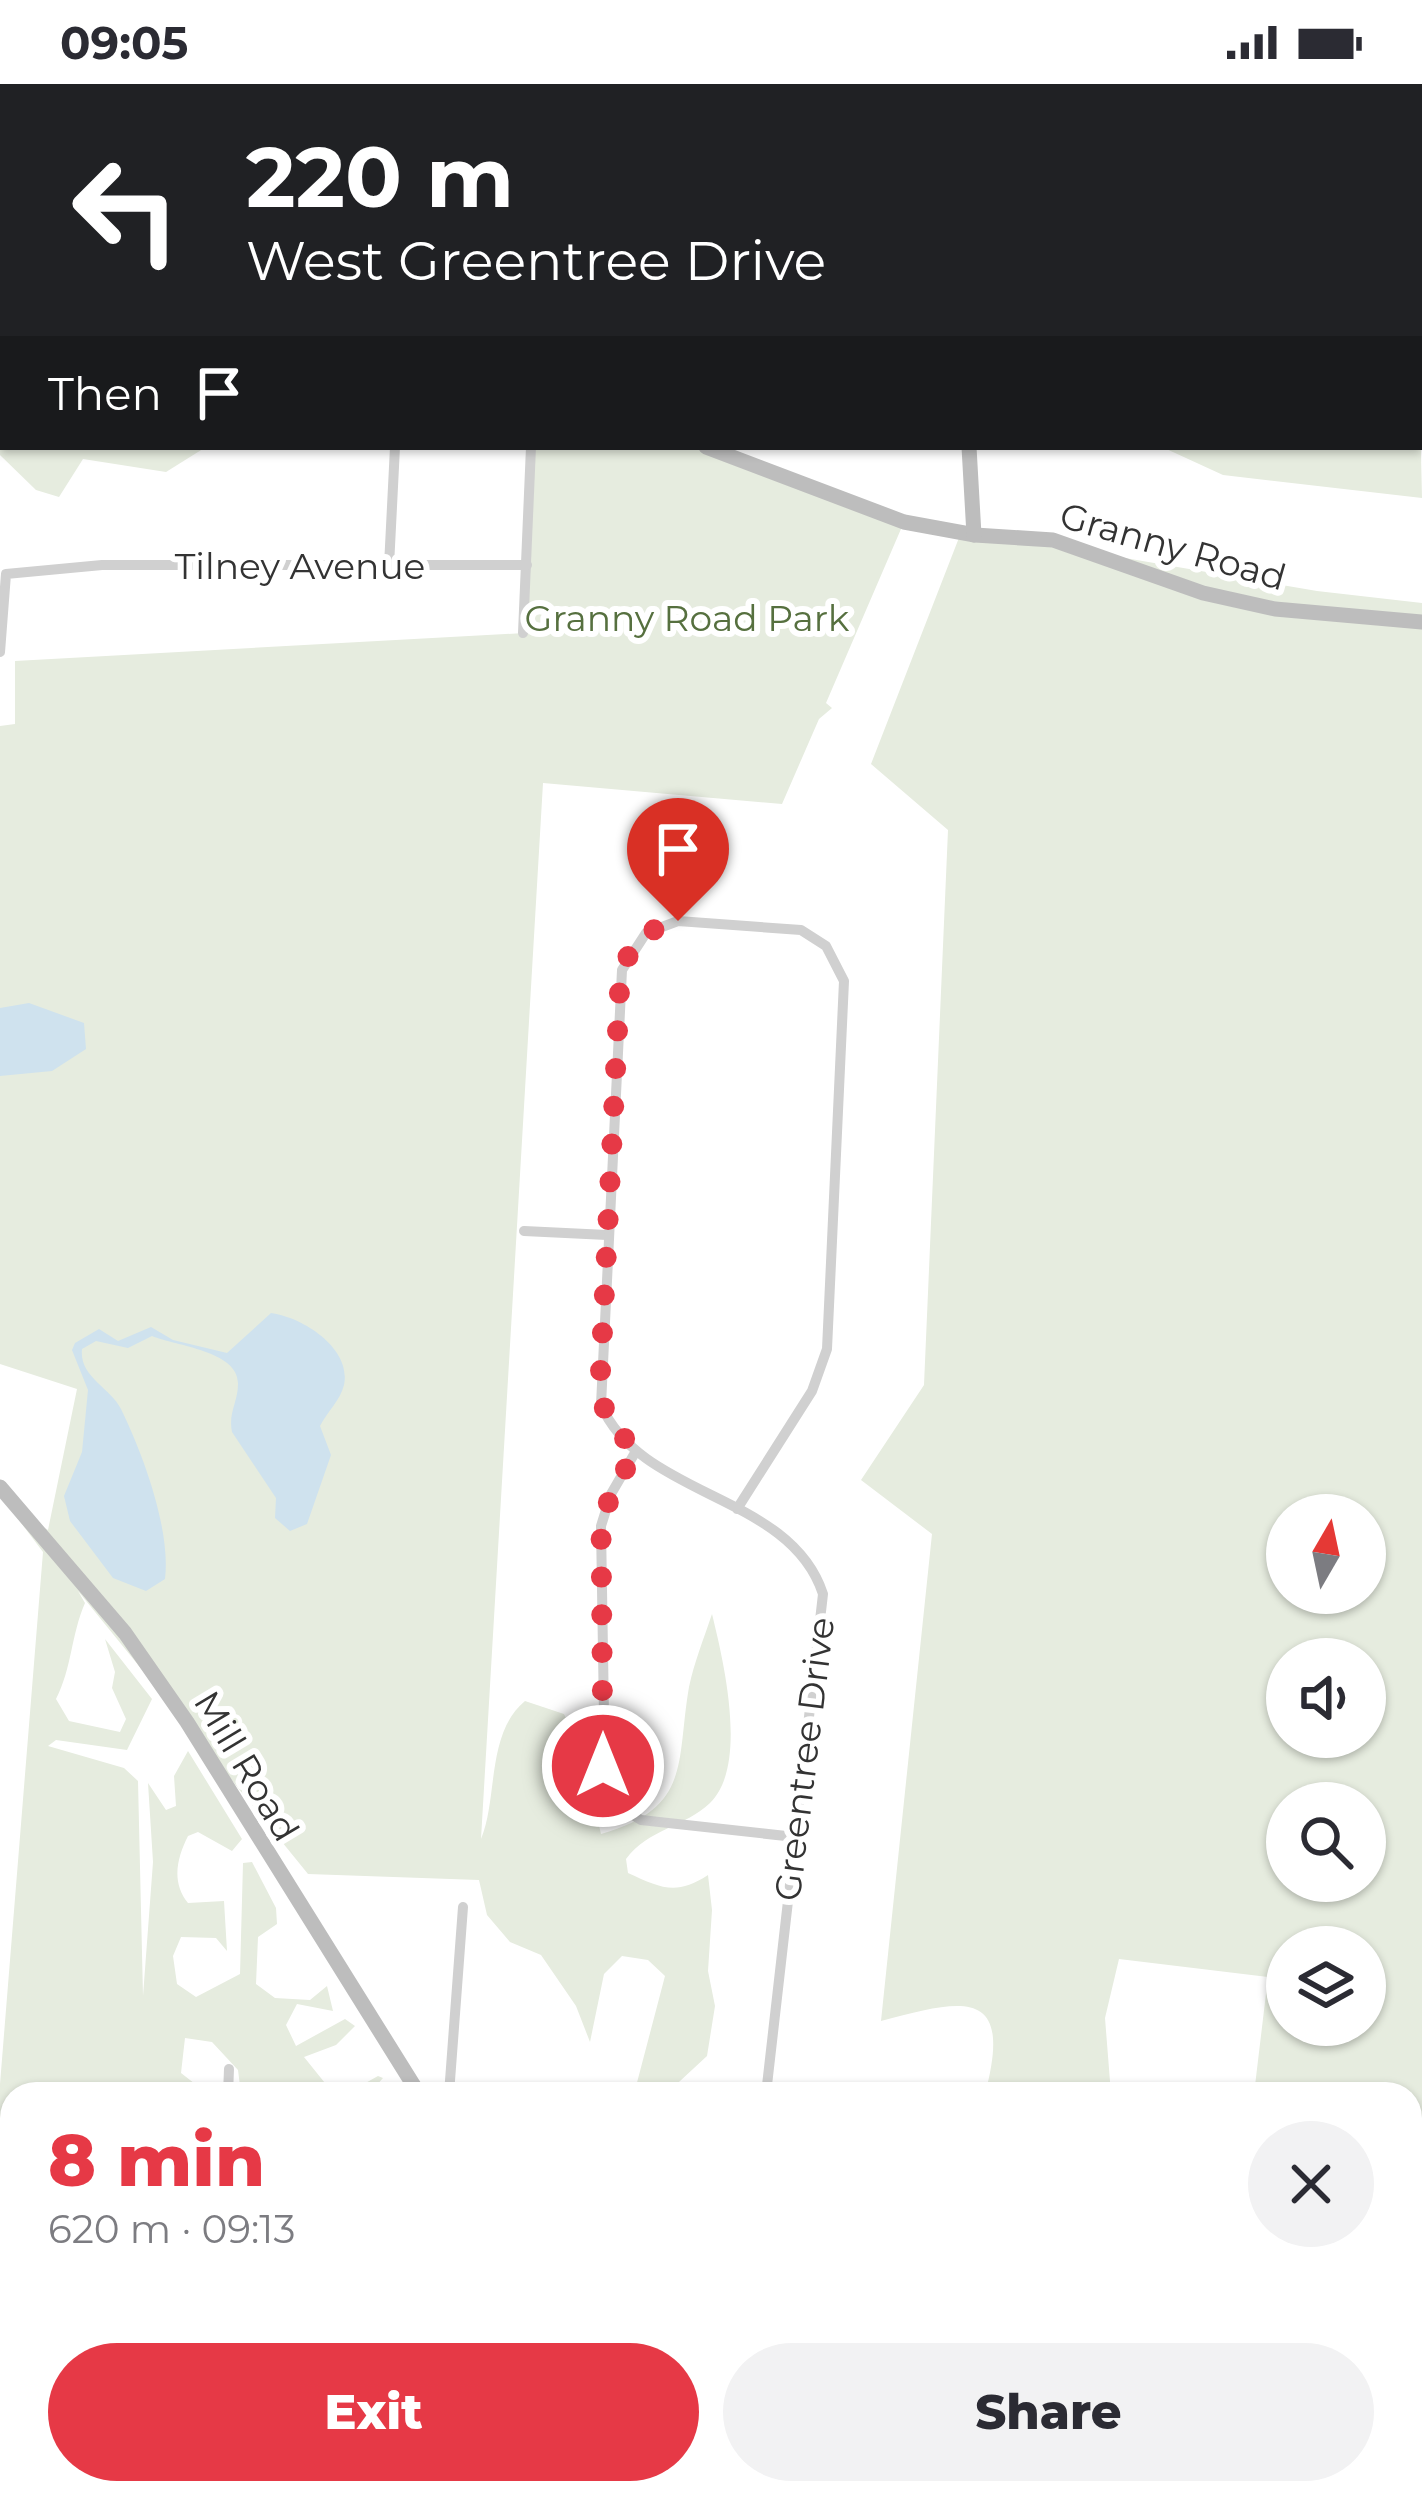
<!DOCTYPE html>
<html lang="en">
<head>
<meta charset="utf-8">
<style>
  :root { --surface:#fff; --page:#f2f2f3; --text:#2b2b33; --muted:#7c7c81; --accent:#e63946 }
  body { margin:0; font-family:Montserrat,sans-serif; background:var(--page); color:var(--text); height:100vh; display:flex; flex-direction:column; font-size:45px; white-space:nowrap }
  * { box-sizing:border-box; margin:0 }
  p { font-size:39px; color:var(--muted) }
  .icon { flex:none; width:66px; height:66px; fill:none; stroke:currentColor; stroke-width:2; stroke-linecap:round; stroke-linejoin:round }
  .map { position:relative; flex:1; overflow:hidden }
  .details { position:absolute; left:0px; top:1998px; width:1422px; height:423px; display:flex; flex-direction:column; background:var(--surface); border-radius:36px 36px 0 0; box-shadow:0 3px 9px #0004 }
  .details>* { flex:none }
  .banner { position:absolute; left:0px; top:0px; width:1422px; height:366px; box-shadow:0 3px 9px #0004; background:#202124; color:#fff; overflow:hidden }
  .needle { width:78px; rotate:9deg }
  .tools { position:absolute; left:1266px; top:1410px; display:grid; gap:24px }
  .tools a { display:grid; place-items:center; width:120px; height:120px; border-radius:50%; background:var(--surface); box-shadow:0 3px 9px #0004; font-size:60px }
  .pin { position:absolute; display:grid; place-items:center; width:102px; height:102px; color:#fff; margin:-123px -51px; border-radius:50% 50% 50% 0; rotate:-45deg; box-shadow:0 0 12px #0007 }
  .pin .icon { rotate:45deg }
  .me { position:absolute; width:132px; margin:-66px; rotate:0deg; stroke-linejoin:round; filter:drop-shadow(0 0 9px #0008) }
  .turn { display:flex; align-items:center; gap:42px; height:252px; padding:0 48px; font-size:54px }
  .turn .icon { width:156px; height:156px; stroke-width:2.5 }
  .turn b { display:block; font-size:84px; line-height:102px }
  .then { display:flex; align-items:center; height:114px; padding:0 48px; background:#0003; gap:24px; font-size:45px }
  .round { display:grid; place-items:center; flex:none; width:126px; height:126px; border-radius:63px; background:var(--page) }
  .head { display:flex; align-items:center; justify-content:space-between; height:204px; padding:0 48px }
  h1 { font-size:72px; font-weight:800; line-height:90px; color:var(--accent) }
  .cta { display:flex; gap:24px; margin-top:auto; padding:24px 48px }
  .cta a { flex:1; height:138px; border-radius:72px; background:var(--accent); color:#fff; font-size:48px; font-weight:800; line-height:138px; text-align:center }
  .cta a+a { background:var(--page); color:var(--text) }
  .status { display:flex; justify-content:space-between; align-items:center; height:84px; padding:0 60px; background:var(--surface); direction:ltr }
  .status svg { height:33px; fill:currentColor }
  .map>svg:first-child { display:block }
</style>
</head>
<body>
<div class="status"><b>09:05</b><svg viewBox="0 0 49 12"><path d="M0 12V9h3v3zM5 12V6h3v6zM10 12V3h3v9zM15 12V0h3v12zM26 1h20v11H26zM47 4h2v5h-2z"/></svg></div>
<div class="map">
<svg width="1422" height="2420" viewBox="0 0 1422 2420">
  <rect width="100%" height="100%" fill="#fff"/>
  <g fill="#e6ecdf" fill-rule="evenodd">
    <path d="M0 185 3 363H206L166 388 83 375 59 413 36 406 0 371Z"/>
    <path d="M1419 284 1422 414 1223 391 1162 363H1419Z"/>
    <path d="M531 363H713L904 438 826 619 832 624 819 635 782 720 543 699 481 1755C498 1715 486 1649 525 1617L564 1630 582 1671 601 1750C692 1724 676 1679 689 1603 694 1579 704 1554 712 1530 723 1575 749 1681 710 1719 685 1743 648 1745 626 1775L628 1789C661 1804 676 1812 708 1791L712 1826 708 1887 715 1922 707 1972 666 2010H634L665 1892 648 1876 622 1872 604 1890 590 1958 576 1922 541 1871 510 1858 487 1831 479 1796 308 1790 78 1507 85 1519C71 1551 72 1584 56 1615L69 1637 120 1648 126 1635 112 1604 115 1588 105 1555 152 1615 127 1666 56 1656 48 1662 124 1684 138 1697 143 1912 153 1778 148 1699 166 1726 176 1722 174 1692 188 1667 242 1755 232 1767 198 1748 188 1752C177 1774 171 1798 188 1819L224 1817 227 1867 216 1854 181 1853 173 1872 177 1900 196 1913 240 1890 243 1779 252 1778 276 1824 277 1840 258 1853 256 1900 275 1914 310 1916 327 1902 333 1927 297 1920 286 1941 296 1962 345 1935 355 1942 336 1961 304 1973 333 2009 353 2006 378 1992 383 1994 369 2010H241L238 1986 212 1958 185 1954 181 1989 208 2010H12V2395L0 2408V2000L43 1468 6 1419 48 1446 77 1305 0 1280V642L15 640V577L524 549Z"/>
    <path d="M962 446 1317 507 1422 519V2108L1410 2147V2010H1254L1268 1893 1119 1875 1105 1934 1111 2010H985C1014 1902 963 1915 881 1937L932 1450 861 1396 924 1301 948 746 871 680ZM1287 1431H1365V1509H1287ZM1287 1575H1365V1653H1287ZM1287 1719H1365V1797H1287ZM1287 1863H1365V1941H1287Z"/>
    <path d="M980 2409H1240L1246 2417 1007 2420Z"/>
  </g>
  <g fill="#cfe2ee">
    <path d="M29 919 84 939 86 965 52 987 0 992V924Z"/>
    <path d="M271 1229C302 1233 352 1264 344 1301 340 1317 327 1328 320 1342L331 1371 307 1440 290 1447 275 1434 276 1414 232 1348C228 1329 238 1318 238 1300 239 1267 176 1262 152 1252L128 1264 96 1257 82 1265C79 1293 110 1303 121 1325 143 1370 171 1446 165 1495L146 1507 113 1494 70 1437 64 1412 82 1368 88 1306 72 1266 75 1259 99 1245 118 1257 151 1243 173 1256 227 1269Z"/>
  </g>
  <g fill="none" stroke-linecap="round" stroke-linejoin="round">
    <g stroke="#d0d0d0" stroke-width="10">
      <path d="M881 2V0"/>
      <path d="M131 3V0"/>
      <path d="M331 3 332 0"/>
      <path d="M529 3V0"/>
      <path d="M772 3V0"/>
      <path d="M0 53H3"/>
      <path d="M1419 136 1422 137"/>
      <path d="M389 482 395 363"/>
      <path d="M523 549 531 363"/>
      <path d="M0 568 6 490 102 481H527"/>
      <path d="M524 1147 607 1151"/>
      <path d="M636 1367 611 1410 601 1442 605 1694 618 1722 641 1736 795 1753"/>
      <path d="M737 1425 812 1307 827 1265 844 897 826 862 801 846 678 837 646 849 622 886 601 1321C642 1415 790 1409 823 1510L766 2010"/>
      <path d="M228 2010 229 1985"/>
      <path d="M449 2010 463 1823"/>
      <path d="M28 2420 40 2409"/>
      <path d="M876 2420 877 2409"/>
      <path d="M1376 2420V2409"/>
    </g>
    <g stroke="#bdbdbd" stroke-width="15">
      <path d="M990 0V3"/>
      <path d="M0 180 3 181"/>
      <path d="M706 363 904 438 975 451 1053 456 1203 509 1275 525 1422 538"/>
      <path d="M969 363 974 451"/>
      <path d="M0 1403 125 1549 187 1638 419 2010"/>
      <path d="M1410 2177 1422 2181"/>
      <path d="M433 2420V2409"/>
    </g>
  </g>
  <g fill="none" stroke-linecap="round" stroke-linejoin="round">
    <path stroke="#e63946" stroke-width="21" stroke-dasharray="0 37.8" d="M603 1682 601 1442 611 1410 636 1367 606 1334 600 1298 620 897C625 865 647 843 678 837"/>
  </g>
  <g text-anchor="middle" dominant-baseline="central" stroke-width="12" stroke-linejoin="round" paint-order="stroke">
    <g font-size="36" fill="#333" stroke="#fff">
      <text transform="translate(1173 462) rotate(16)">Granny Road</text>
      <text x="300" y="482">Tilney Avenue</text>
      <text transform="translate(804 1675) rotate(-83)">Greentree Drive</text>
      <text transform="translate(247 1682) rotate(59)">Mill Road</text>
    </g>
    <g font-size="36" fill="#56703f" stroke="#fff">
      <text x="687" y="534">Granny Road Park</text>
    </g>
  </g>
</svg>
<div class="tools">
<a><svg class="needle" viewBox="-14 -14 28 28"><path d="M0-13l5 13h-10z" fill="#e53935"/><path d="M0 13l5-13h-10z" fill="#7c7c81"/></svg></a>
<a><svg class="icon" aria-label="sound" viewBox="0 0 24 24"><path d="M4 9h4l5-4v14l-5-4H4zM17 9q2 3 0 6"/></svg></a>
<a><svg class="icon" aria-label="search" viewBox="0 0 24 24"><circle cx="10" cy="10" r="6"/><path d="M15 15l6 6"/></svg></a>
<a><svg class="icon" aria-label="layers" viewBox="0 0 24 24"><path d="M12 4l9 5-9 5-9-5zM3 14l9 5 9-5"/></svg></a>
</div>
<div class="pin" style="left:678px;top:837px;background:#d93025"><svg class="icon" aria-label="arrive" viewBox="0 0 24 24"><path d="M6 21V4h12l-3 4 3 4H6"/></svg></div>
<svg class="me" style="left:603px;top:1682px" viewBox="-20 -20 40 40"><circle r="17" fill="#e63946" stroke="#fff" stroke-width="3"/><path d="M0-11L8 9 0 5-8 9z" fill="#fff"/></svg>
<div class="banner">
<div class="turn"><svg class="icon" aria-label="left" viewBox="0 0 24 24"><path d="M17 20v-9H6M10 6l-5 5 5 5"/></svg><div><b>220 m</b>West Greentree Drive</div></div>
<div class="then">Then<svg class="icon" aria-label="arrive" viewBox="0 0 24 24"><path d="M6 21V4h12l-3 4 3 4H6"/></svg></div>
</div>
<section class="details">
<div class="head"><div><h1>8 min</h1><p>620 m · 09:13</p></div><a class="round"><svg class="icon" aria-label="close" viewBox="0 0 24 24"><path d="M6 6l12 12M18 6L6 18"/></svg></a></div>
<div class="cta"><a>Exit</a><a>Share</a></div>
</section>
</div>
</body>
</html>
